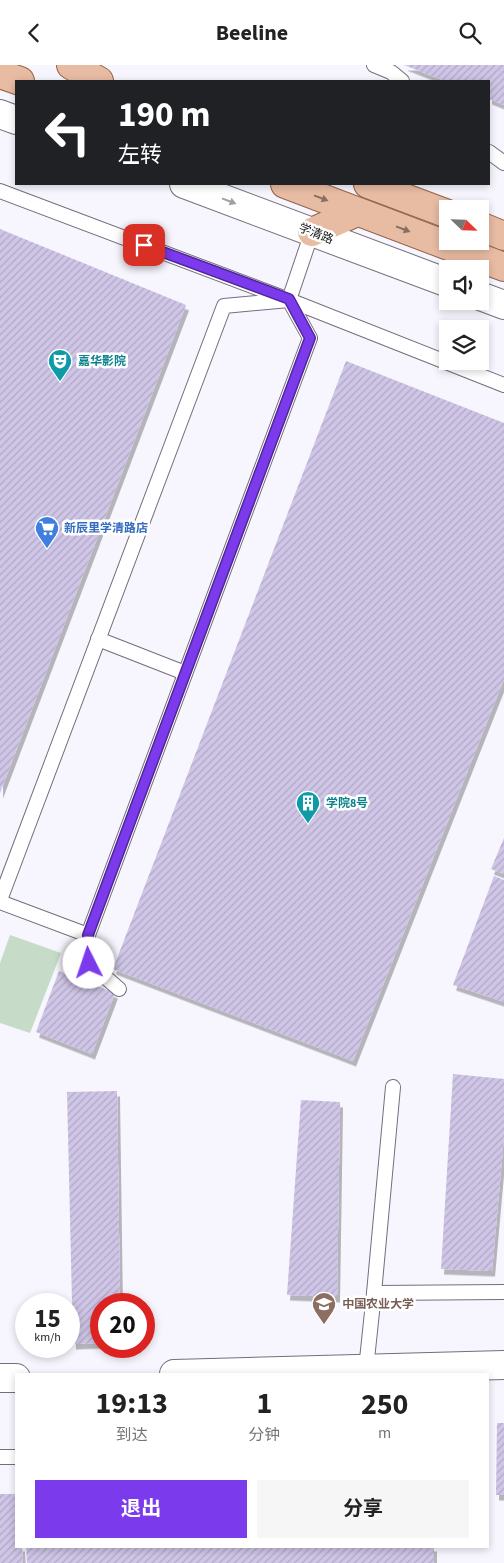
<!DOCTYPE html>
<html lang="zh">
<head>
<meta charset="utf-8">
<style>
  :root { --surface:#fff; --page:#f6f6f6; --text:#222; --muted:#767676; --accent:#7c3aed }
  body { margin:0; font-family:"Source Sans 3","Noto Sans SC",sans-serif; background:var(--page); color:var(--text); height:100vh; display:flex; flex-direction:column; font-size:19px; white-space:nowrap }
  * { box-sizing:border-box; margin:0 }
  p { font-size:16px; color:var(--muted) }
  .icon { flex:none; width:28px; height:28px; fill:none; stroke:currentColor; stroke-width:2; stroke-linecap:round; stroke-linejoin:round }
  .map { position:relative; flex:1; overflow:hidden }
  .panel { position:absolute; left:15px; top:1308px; width:474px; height:175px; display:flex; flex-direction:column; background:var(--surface); border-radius:0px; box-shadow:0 2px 8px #0003 }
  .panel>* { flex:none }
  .hud { position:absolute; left:15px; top:15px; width:475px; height:105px; border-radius:0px; box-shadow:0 2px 8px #0003; background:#202124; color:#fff; overflow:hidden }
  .needle { width:32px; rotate:113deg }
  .tools { position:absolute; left:439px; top:135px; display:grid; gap:10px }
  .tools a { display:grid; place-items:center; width:50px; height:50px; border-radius:0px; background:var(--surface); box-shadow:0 2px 8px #0003; font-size:25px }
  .speed { position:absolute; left:15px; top:1228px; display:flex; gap:10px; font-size:25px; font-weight:700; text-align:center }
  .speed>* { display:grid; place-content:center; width:65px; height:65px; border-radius:50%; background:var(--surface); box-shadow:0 2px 8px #0003; line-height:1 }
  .speed small { font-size:12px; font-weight:400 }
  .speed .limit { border:8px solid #d22; background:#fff; color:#111 }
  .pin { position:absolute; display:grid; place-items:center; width:42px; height:42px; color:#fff; margin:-21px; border-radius:10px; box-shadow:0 2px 8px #0006 }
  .me { position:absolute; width:55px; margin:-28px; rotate:356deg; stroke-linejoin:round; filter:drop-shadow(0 0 4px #0008) }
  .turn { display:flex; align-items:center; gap:18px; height:105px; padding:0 20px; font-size:22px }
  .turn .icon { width:65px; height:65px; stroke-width:2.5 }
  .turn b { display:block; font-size:35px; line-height:42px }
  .eta { display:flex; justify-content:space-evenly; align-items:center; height:85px; text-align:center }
  .eta b { font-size:30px; font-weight:700; line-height:35px }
  .action { display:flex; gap:10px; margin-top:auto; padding:10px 20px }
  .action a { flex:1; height:58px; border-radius:0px; background:var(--accent); color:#fff; font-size:20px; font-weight:700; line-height:58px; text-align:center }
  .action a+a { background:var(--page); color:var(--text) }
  header { display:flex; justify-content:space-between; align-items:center; height:65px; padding:0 20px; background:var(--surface); font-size:22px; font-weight:700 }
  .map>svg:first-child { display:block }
</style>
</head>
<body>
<header><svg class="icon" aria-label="back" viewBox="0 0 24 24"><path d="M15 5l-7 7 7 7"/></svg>Beeline<svg class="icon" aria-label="search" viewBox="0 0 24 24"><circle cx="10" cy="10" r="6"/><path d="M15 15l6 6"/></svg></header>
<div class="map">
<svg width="504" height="1498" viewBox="0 0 504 1498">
  <defs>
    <pattern id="building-hatch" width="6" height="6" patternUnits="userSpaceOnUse" patternTransform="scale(1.25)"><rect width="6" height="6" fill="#cfc5e6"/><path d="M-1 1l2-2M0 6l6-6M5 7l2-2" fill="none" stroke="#b1a8c5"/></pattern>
    <filter id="shadow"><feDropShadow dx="3" dy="5.5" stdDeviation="0" flood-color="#0004"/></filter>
  </defs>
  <rect width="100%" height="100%" fill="#f7f5fd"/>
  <path fill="#c6dcc8" d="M10 870 61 888 30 968 0 958V898Z"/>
  <g fill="url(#building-hatch)" filter="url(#shadow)">
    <path d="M404 0H504V40L489 34V16H445Z"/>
    <path d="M0 164 186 240 0 728Z"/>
    <path d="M346 296 504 358V614L353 996 113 904Z"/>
    <path d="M504 773V809L491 804Z"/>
    <path d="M494 811 504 815V937L453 920Z"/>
    <path d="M59 906 115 928 92 989 36 967Z"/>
    <path d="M453 1009 504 1014V1071L492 1206 441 1204Z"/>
    <path d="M117 1026 120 1239H101V1278L73 1279 67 1027Z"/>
    <path d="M301 1035 340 1037 337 1232 287 1230Z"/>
    <path d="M497 1358H504V1430H496Z"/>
    <path d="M0 1429H16V1481H22L23 1498H0Z"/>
    <path d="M26 1481H434V1498H27Z"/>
  </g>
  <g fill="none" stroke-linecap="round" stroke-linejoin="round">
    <g stroke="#736f7b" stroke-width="16">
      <g id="service">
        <path d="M374 0 391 7 402 16"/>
        <path d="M489 87 504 98"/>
        <path d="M0 126 289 235 504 320"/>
        <path d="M289 235 312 167"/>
        <path d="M98 574 185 608"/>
        <path d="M0 835 224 241 289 235 310 273 88 870 89 898 119 924"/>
        <path d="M0 837 88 870"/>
        <path d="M374 1228 393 1022"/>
        <path d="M366 1304 374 1228 504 1227"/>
        <path d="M0 1392H16"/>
      </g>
    </g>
    <g stroke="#736f7b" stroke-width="30">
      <g id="minor">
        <path d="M174 1309 504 1300"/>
        <path d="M0 1313H16"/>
      </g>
    </g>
    <g stroke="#736f7b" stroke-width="30">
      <g id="tertiary">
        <path d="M0 49 16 55"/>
        <path d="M184 119 448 218"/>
        <path d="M480 231 504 240"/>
      </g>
    </g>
    <g stroke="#936249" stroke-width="30">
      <g id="primary">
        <path d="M71 0 99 16"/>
        <path d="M0 9 20 16"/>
        <path d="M285 119 504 202"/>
        <path d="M368 119 448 149"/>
        <path d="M480 161 504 171"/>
        <path d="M312 167 357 147"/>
      </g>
    </g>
    <use href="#service" stroke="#fff" stroke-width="14"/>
    <use href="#minor" stroke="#fff" stroke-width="28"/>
    <use href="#tertiary" stroke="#fff" stroke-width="28"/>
    <use href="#primary" stroke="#e8bba3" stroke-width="28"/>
  </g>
  <defs><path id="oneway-solid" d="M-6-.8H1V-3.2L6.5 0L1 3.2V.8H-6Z" transform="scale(1.25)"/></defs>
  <g fill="#886f64">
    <use href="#oneway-solid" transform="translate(321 133) rotate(21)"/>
    <use href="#oneway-solid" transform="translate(403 164) rotate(21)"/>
  </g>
  <use fill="#a1a0a2" href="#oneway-solid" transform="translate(229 136) rotate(21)"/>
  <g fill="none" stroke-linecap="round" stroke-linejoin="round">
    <g stroke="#51269a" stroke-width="12">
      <path id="route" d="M89 898 88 870 310 273 289 234 144 180"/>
    </g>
    <use href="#route" stroke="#7c3aed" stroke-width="9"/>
  </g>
  <defs>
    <g id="theatre-pin" transform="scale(1.25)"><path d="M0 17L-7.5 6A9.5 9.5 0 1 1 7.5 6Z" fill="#0f9aa8" stroke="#fff"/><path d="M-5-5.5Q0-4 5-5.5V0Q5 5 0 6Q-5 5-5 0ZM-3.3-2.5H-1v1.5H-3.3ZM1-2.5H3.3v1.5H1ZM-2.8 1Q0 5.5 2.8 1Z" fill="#fff"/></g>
    <g id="supermarket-pin" transform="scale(1.25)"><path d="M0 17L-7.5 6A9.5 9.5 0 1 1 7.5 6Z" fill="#3f7fe0" stroke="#fff"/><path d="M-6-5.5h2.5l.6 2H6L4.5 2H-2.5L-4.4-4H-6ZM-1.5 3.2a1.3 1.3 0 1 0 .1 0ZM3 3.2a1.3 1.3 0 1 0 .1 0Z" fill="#fff"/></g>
    <g id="building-pin" transform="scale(1.25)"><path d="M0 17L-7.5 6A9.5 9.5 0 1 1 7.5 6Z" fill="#0f9aa8" stroke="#fff"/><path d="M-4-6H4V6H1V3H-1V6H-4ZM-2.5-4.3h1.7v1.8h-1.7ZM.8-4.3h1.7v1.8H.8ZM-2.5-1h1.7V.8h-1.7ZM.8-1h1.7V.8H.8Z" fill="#fff"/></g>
    <g id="university-pin" transform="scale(1.25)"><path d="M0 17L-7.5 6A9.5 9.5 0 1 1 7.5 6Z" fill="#8d6e63" stroke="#fff"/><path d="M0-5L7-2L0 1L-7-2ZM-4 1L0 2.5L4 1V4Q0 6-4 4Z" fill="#fff"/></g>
  </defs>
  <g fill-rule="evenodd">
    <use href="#theatre-pin" x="60" y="296"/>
    <use href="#supermarket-pin" x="47" y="463"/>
    <use href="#building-pin" x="308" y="738"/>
    <use href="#university-pin" x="324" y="1239"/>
  </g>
  <g text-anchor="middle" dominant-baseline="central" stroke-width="5" stroke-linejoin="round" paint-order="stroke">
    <g font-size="12" fill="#131216" stroke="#fff">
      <text transform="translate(316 169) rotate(21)">学清路</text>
    </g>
    <g font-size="12" font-weight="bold" fill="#0d838f" stroke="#fff" text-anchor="start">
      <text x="78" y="296">嘉华影院</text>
      <text x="326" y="738">学院8号</text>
    </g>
    <g font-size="12" font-weight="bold" fill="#366cbe" stroke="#fff" text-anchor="start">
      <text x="64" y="463">新辰里学清路店</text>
    </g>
    <g font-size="12" font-weight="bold" fill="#785e54" stroke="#fff" text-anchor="start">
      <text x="342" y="1239">中国农业大学</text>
    </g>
  </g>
</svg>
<div class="tools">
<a><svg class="needle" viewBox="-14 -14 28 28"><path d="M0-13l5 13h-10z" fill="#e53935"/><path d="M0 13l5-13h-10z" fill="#767676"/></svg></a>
<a><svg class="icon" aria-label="sound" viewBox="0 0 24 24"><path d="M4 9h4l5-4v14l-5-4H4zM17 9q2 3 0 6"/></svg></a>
<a><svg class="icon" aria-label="layers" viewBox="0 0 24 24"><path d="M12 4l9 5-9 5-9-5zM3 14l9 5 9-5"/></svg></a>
</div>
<div class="speed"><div>15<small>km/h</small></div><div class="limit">20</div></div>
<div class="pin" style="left:144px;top:180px;background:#d93025"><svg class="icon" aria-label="arrive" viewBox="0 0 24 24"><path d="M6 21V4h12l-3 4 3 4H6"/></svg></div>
<svg class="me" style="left:89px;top:898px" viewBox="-20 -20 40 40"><circle r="19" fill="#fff"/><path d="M0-13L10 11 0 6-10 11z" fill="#7c3aed"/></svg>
<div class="hud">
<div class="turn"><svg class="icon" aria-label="left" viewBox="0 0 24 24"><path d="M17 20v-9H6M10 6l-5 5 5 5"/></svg><div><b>190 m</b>左转</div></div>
</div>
<section class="panel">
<div class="eta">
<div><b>19:13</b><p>到达</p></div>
<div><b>1</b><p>分钟</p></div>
<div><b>250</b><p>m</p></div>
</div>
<div class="action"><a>退出</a><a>分享</a></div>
</section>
</div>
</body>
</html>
